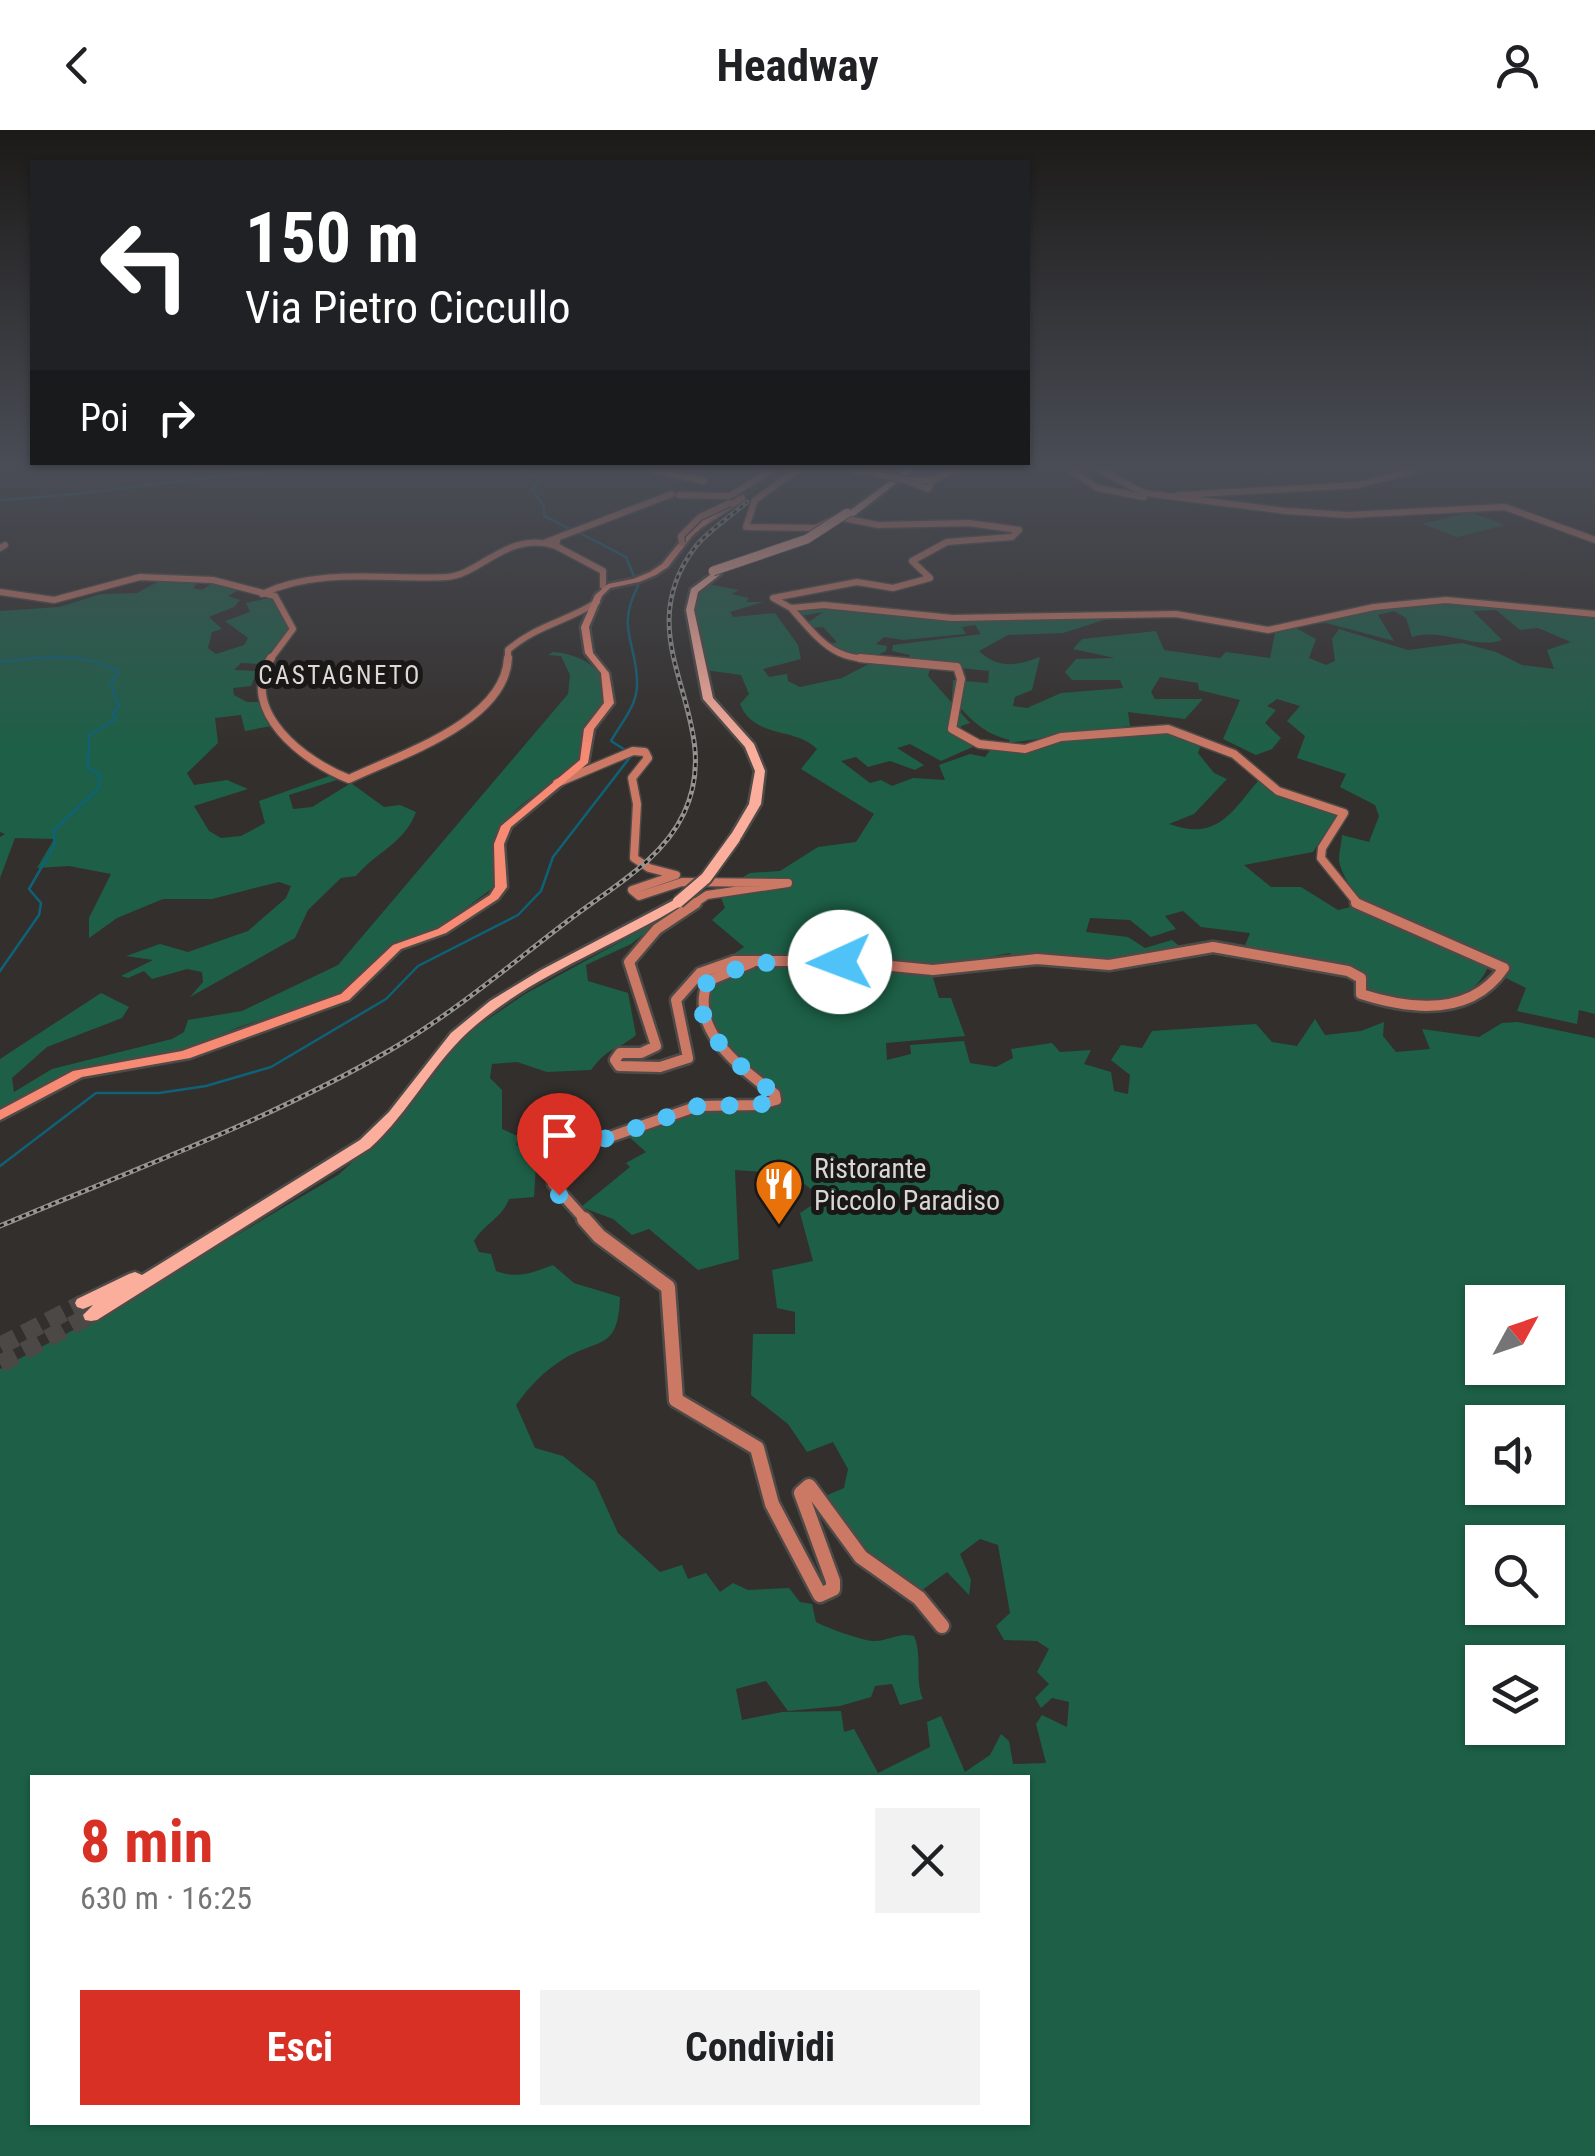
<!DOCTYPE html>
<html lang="it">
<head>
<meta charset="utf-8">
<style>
  :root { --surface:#fff; --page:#f2f2f2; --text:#202124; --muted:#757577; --accent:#d93025 }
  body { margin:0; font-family:"Roboto Condensed",sans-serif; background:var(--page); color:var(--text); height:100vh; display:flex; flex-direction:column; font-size:38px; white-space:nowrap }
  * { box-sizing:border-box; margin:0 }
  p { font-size:32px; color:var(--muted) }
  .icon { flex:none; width:55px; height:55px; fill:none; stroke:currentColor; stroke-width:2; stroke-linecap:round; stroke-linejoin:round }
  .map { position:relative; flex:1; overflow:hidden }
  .panel { position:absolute; left:30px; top:1645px; width:1000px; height:350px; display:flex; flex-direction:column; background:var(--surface); border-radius:0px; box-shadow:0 2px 8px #0004 }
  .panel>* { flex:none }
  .banner { position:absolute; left:30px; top:30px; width:1000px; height:305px; border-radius:0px; box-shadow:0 2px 8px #0004; background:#202124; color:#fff; overflow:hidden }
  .needle { width:65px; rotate:50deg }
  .tools { position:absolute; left:1465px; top:1155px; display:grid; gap:20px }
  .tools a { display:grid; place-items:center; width:100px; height:100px; border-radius:0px; background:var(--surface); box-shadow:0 2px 8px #0004; font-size:50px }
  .pin { position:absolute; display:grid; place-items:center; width:85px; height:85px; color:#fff; margin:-102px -42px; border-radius:50% 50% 50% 0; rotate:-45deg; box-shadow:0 0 10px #0007 }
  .pin .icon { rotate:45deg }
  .me { position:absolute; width:110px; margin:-55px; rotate:268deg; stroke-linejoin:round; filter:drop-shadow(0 0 8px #0008) }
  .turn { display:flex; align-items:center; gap:35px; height:210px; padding:0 50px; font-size:45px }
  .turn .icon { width:130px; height:130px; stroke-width:2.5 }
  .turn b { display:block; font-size:70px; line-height:85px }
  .then { display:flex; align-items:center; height:95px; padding:0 50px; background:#0003; gap:20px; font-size:38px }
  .round { display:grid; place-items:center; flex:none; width:105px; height:105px; border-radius:0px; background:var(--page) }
  .summary { display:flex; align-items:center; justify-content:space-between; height:170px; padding:0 50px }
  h1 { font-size:60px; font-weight:700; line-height:75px; color:var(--accent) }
  .action { display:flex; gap:20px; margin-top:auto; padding:20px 50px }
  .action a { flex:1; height:115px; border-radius:0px; background:var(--accent); color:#fff; font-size:40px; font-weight:700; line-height:115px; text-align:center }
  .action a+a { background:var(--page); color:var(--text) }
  header { display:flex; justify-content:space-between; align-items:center; height:130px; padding:0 50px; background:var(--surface); font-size:45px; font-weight:700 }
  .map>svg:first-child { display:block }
</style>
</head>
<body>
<header><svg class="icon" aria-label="back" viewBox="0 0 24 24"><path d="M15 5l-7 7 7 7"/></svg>Headway<svg class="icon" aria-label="person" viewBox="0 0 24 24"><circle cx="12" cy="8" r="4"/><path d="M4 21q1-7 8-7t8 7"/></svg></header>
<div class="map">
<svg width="1595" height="2026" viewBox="0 0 1595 2026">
  <rect width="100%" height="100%" fill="#332f2c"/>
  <g fill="#1d6047" fill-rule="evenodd">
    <path d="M1470 382 1505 395 1457 407 1423 394Z"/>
    <path d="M163 449 199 451 193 458 202 460 214 452 239 460 228 466 240 470 234 477 209 487 222 499 212 502 208 518 216 524 244 515 248 508 225 491 250 482 246 473 273 467 290 497 261 534 241 533 234 540 257 541 251 556 233 558 234 565 247 572H260L271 596 245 601 241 585 215 588 218 613 187 643 194 655 227 650 248 659 194 676 209 701 221 708 241 706 265 693 259 671 329 646 337 650 289 665 293 679 312 677 351 653 384 677 400 675 416 682C404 714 377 721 356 746L341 748 308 780 295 808 190 867 203 852 202 842 187 839 152 849 144 841 128 848 121 846 153 830 126 826 160 814 188 822 248 801 286 768 291 756 279 752 212 769H163L117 788 89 808V788L111 744 69 736 37 738 54 709 15 708 0 748V707L5 704 0 702V481L59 477 101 464 137 463Z"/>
    <path d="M707 454 739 460 732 464 749 468 746 472H763L730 482 733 487 775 483 798 515 801 529 763 539 769 547 787 544 788 551 800 557 842 548 880 528 907 531 910 525 892 521 893 515 981 504 975 495 962 497 966 504 903 510 884 507 876 514 887 516 886 521 860 532 843 529 848 524 828 515 837 512 823 497 810 498 807 493 823 482 801 486 798 479 1107 489 1063 503 1008 505 979 521C998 539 1017 536 1040 527L1032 560 1015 567 1013 576 1027 578 1061 563 1123 558 1120 550H1072L1065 542 1076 529 1115 528 1073 519 1082 509 1156 501 1164 520 1220 528 1226 522 1270 528 1275 503 1296 498 1316 509 1309 528 1326 535 1335 531 1332 509 1339 499 1408 520 1462 513 1496 522 1522 535 1554 539 1547 520 1571 512 1538 498 1520 500 1496 480 1473 481 1502 510C1474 520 1442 497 1412 507L1406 488 1394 481 1378 485 1394 511 1326 493 1306 495 1376 478 1444 472 1595 486V884L1579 880 1577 894 1517 881 1526 858 1506 848 1503 830C1452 804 1360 800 1340 735 1337 726 1342 715 1342 705L1369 712 1379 686 1375 675 1340 657 1346 644 1297 628 1305 606 1287 591 1300 576 1277 569 1267 576 1276 580 1265 593 1281 608 1272 619 1256 625 1223 609 1240 570 1199 560 1198 553 1160 547 1151 562 1155 569H1203L1185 589 1128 582 1130 596 1008 613 1010 610C983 604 969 588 952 568L953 550 988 553 989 541 931 535 928 546 970 593 961 596 960 606 977 615 941 631 910 614 897 618 924 635 915 640 890 631 868 637 856 627 841 631 870 653 881 650 892 656 913 648 945 650 939 635 970 624 985 627 991 619 1174 596 1203 609 1198 623 1214 643 1227 649 1194 684 1169 694C1217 711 1230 684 1258 651L1276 662 1339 682 1313 722 1244 735 1271 757H1301L1338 780 1355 776 1418 808 1480 831 1488 837C1468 885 1405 870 1365 863L1363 847 1244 818 1250 803 1201 797 1183 781 1165 786 1176 799 1151 807 1130 790 1090 788 1086 802 1128 807 1145 818 1172 810 1182 818 1114 832 1015 830 1010 823 939 836 731 826 744 817 712 790 725 778 720 765 785 759 794 752 786 748H741L750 743 780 741 818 717 856 712 874 684 801 639 817 619C796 597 754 609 740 574L749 564 741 545 705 540C701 511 683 477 707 454Z"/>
    <path d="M553 522C580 524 612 539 602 572 599 582 586 589 582 599 580 606 583 617 583 624 539 676 485 670 498 754L435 801 392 813 349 857 332 867 239 897 194 917 71 942 0 979V929L101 863 129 877 122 888 47 917 12 948 14 962 52 939 172 909 184 902 188 890 242 881 338 835 568 564 570 545 561 526 548 525Z"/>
    <path d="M662 789 631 814 586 835 588 851 628 863 636 905C616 922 611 914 591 940L547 942 517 932 492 934 490 948 502 960V999L520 1007 516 1015 537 1019 534 1067 509 1069C503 1087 484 1094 474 1111L479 1122 491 1124 496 1141C517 1149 532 1143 553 1135L574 1153 620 1167C618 1222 599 1207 562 1230 543 1242 529 1257 516 1275L535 1318 563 1326 595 1352 618 1403 660 1442 682 1435 688 1449 706 1443 720 1462 733 1453 748 1460 789 1458 800 1472 812 1474 816 1492C827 1498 861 1510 873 1511 888 1512 897 1502 914 1506 923 1528 914 1548 923 1569L900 1575 892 1554 875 1556 871 1567 840 1576 788 1581 766 1551 736 1559 742 1590 782 1582 841 1581 844 1602 854 1599 878 1643 930 1617 927 1592 941 1586 965 1642 990 1625 1001 1604 1009 1611 1013 1634 1046 1633 1036 1594 1042 1585 1067 1597 1069 1572 1052 1568 1041 1578 1035 1568 1049 1554 1037 1542 1049 1519 1037 1511 1004 1510 996 1496 1010 1483 998 1415 980 1409 960 1424 971 1450 969 1465 947 1442 921 1461C878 1437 851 1408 823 1367L844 1358 848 1339 833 1312 807 1322 788 1294 751 1265 753 1204H795V1182L777 1178 772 1140 813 1131 800 1083 823 1068 791 1044 735 1040 739 1129 698 1140 649 1099 632 1105 613 1089 581 1077 630 1037 626 1033 646 1022 627 1005 710 978 769 977 781 969C767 941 728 926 713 896 670 808 892 838 931 841L939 868H951L965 906 886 913 887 930 911 924 910 915 964 911 970 933 996 937 1013 928 1011 919 1052 913 1060 922 1091 920 1084 934 1111 942 1114 961 1128 964 1130 945 1111 930 1121 915 1142 918 1152 901 1256 894 1272 912 1297 916 1315 889 1325 905 1361 901 1384 892 1383 906 1396 922 1430 919 1422 899 1479 907 1502 893 1518 892 1595 908V2026H0V1239L107 1182 338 1045 395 994 466 904 525 864ZM1482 1172H1548V1238H1482ZM1482 1292H1548V1358H1482ZM1482 1412H1548V1478H1482ZM1482 1532H1548V1598H1482ZM32 1648H1028V1992H32Z"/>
  </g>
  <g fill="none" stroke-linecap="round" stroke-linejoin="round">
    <g stroke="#0e6277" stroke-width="2.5">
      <path d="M524 340 540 351 532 359 544 377V386L570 399"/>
      <path d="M0 370C102 365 202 344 304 340"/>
      <path d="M578 402 626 427 638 456C615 500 638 513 637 555 637 576 621 593 611 611L627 621"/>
      <path d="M0 532C41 527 81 520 118 542L111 554 119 577 112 584 116 589 89 605 88 638 100 645 99 658 53 701 55 714 29 759 41 773 39 785 0 841"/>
      <path d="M0 1036 96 963H159L206 956 271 937 386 869 418 836 518 785 541 761 553 727 631 626"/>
    </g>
    <path stroke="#4c4845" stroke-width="8" stroke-dasharray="8 4" stroke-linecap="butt" d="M730 373 780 340"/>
    <g stroke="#4c4845" stroke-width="18" stroke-dasharray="18 9" stroke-linecap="butt">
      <path d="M0 1216 83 1173"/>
      <path d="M0 1234 91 1185"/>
    </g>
    <g stroke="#4e4a47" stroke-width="9">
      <g id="secondary-far3">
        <path d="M652 340 704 351"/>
        <path d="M854 340 873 343"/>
        <path d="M1071 340 1097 358 1144 367"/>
        <path d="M1100 340 1144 363 1286 381 1348 385 1505 377 1595 410"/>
        <path d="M904 350H933L928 359Z"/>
        <path d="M933 350 953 340"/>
        <path d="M733 364 772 340"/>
        <path d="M679 365 729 366"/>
        <path d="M1178 365 1358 355 1416 340"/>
        <path d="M758 368 797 340"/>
        <path d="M755 370 746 397 816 398 838 387 878 395 969 393 1019 400 1012 407 947 412 912 431 930 448 893 458 857 452 773 468 791 478 824 475 952 488 1176 484 1268 500 1374 477 1446 470 1595 484"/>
        <path d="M704 393 742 368"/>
        <path d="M557 411 556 416 603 441V456"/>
        <path d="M546 412 672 364"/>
        <path d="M0 418 5 415"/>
        <path d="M0 462 54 470 140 447 213 450 275 466 293 499 269 531"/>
        <path d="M262 464C319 437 386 450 447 447 480 445 508 400 556 416"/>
        <path d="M791 478C833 527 838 530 904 531"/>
        <path d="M508 531V520C537 495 566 492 597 472"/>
      </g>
    </g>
    <g stroke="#4e4a47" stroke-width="11">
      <g id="secondary-far2">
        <path d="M271 528C237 581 305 632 349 649 399 625 505 592 508 528"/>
        <path d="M860 528 957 537 961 549 952 599 979 614 1025 619 1061 607 1168 599 1234 624 1278 661 1344 683 1322 718 1321 728 1359 775"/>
        <path d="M557 653 633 621 645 622 648 628 632 648 637 674 634 728 649 738 676 745 632 760 639 766 682 752 788 753 707 765 692 775"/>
      </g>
    </g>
    <g stroke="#4e4a47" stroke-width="15">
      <g id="secondary-far1">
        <path d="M696 773 657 799 629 832 656 916 641 923H620L615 930 619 936 660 937 688 928 676 870 700 843 734 831H840L933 840 1037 829 1109 835 1213 817 1348 841 1361 848V864C1411 880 1471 887 1504 838L1356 773"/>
        <path d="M586 1091 553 1054V1029L562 1016 607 1008 698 976 758 975 776 970 775 964C740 937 688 900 708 851L751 833"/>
      </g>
    </g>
    <g stroke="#4e4a47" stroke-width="19">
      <path id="secondary" d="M584 1089 599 1106 668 1157 676 1270 757 1318 772 1374 820 1465 833 1459V1451L801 1363 809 1356 861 1427 919 1468 942 1496"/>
    </g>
    <g stroke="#4e4a47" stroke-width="5">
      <path id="primary" d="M715 378 722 380 692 406 668 437 656 445 639 452 610 458 602 466 589 497 593 523 609 543 614 573 594 599 588 633 511 697 504 714 507 757 498 769 446 803 401 819 349 870 190 928 82 947 0 990V980L73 941 182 921 341 864 393 815 438 799 490 765 495 757 494 714 501 696 580 630 584 599 604 573 601 543 585 523 581 497 595 465 608 454 633 449 650 442 662 434 687 403Z"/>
    </g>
    <g stroke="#4e4a47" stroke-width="5">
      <g id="highway">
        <path d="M905 340H913L854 386H848V382Z"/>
        <path d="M718 439 722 442 721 444 698 462 694 480 713 568 754 614 765 641 761 674 741 708 735 711 729 708 749 674 755 641 745 617 703 569 686 480 691 459Z"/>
        <path d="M678 768 684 772 682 775C615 816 537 843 476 895 434 930 411 981 370 1018L97 1190 91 1191 85 1190 83 1185 93 1175 83 1179 77 1177 75 1173 77 1169 129 1144 135 1142 142 1145 360 1010 389 982 451 903 490 871 541 840Z"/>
      </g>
    </g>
    <use href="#secondary-far3" stroke="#cb7865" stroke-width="6"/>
    <use href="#secondary-far2" stroke="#cb7865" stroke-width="8"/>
    <use href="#secondary-far1" stroke="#cb7865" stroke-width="10"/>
    <use href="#secondary" stroke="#cb7865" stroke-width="14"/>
    <use href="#primary" fill="#f68a73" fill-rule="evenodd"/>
    <use href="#highway" fill="#fcae9d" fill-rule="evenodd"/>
    <g stroke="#969491" stroke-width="5">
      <path id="rail" d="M0 1096C132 1040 268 991 392 919 455 882 511 834 569 790 609 759 662 731 684 683 729 587 622 512 696 416 709 400 731 386 747 372"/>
    </g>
    <use href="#rail" stroke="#191816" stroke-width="2.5" stroke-dasharray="4" stroke-linecap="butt"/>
    <g stroke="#4e4a47" stroke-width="9" stroke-linecap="butt">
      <g id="secondary-bridge">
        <path d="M873 343 904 350"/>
        <path d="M682 413 681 406 700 387 730 373"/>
      </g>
    </g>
    <g stroke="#4e4a47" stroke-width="11" stroke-linecap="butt">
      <path id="highway-bridge-far1" d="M713 441 807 409 847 383"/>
    </g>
    <g stroke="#4e4a47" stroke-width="15" stroke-linecap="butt">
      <path id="highway-bridge" d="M678 772 706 748 735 708"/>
    </g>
    <use href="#secondary-bridge" stroke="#cb7865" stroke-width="6"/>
    <use href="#highway-bridge-far1" stroke="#fcae9d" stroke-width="9"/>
    <use href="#highway-bridge" stroke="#fcae9d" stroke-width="11"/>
  </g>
  <linearGradient id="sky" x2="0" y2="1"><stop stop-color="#1c1a18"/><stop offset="0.54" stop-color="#4a4d56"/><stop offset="1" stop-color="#4a4d56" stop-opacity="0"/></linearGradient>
  <rect width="1595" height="624" fill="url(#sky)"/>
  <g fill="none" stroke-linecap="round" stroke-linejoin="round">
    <path stroke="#4fc3f7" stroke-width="18" stroke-dasharray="0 32.4" d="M559 1065 552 1046 557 1020 562 1016 608 1008 698 976 758 975 776 970 775 964C746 942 680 891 708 851L751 833 840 832"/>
  </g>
  <defs>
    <g id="restaurant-pin" transform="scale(2.5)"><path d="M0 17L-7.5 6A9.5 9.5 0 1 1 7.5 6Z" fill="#e8710a" stroke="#191816"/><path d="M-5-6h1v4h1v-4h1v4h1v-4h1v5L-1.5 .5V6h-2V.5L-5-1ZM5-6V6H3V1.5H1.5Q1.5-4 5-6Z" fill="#fff"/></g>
  </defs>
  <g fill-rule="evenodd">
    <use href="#restaurant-pin" x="779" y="1054"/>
  </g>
  <g text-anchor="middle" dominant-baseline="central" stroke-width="10" stroke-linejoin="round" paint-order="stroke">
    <g font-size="25" letter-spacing="2.5" fill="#ded9d5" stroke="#191816">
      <text x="340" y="545">CASTAGNETO</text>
    </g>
    <g font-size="28" fill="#d9d7d5" stroke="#191816" text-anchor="start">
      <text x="814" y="1038">Ristorante<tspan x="814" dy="32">Piccolo Paradiso</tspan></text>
    </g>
  </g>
</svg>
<div class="tools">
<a><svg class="needle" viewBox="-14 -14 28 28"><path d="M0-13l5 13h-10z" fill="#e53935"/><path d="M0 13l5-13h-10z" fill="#757577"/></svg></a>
<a><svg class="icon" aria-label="sound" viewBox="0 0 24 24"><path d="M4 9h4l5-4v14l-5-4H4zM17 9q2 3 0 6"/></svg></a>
<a><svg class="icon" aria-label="search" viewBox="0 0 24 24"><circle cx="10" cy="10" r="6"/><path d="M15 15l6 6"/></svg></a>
<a><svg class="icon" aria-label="layers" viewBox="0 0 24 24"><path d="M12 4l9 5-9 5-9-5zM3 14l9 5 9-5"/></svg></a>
</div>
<div class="pin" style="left:559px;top:1065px;background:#d93025"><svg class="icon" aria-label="arrive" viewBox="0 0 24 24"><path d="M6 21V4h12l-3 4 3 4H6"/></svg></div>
<svg class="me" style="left:840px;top:832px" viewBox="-20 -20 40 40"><circle r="19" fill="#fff"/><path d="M0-13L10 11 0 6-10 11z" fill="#4fc3f7"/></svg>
<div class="banner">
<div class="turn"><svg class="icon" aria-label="left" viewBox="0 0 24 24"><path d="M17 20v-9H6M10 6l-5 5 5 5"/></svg><div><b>150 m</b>Via Pietro Ciccullo</div></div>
<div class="then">Poi<svg class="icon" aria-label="right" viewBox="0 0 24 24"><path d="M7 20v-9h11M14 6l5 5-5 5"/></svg></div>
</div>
<section class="panel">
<div class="summary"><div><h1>8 min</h1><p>630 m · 16:25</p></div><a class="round"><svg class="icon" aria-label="close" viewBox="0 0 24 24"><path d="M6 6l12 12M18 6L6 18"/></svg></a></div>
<div class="action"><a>Esci</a><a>Condividi</a></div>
</section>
</div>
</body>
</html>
